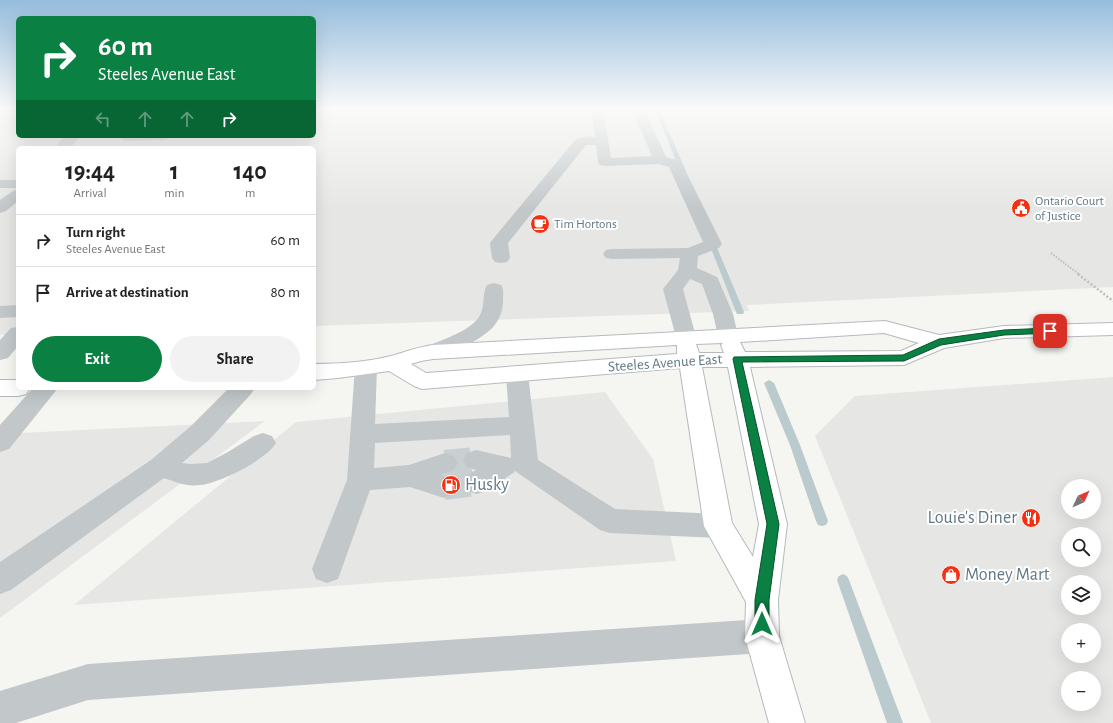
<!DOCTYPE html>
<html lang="en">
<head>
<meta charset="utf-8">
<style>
  :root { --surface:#fff; --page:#f2f2f2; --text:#222; --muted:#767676; --line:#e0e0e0; --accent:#0b8043 }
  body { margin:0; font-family:"Alegreya Sans",sans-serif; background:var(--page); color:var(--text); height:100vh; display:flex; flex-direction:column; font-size:15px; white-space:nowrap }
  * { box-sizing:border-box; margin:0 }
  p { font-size:13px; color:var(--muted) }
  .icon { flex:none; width:22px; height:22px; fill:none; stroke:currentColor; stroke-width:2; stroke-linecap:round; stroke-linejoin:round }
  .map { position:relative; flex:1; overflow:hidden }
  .panel { position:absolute; left:16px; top:146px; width:300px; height:244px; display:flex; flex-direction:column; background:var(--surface); border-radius:6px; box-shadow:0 4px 16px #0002 }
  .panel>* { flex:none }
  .guide { position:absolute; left:16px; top:16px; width:300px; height:122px; border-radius:6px; box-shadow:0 4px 16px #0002; background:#0b8043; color:#fff; overflow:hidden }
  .needle { width:26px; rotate:46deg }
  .controls { position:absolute; left:1061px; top:479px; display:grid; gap:8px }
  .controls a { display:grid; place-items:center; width:40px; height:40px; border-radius:50%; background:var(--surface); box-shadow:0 4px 16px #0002; font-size:20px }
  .pin { position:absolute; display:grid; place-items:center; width:34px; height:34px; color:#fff; margin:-17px; border-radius:8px; box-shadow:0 2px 6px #0006 }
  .me { position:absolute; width:44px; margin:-22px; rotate:0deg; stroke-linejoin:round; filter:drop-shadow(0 0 3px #0008) }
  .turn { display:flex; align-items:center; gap:14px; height:84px; padding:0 16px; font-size:18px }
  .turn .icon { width:52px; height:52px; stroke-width:2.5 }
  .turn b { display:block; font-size:28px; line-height:34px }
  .lanes { display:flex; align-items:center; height:38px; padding:0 16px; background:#0003; justify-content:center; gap:20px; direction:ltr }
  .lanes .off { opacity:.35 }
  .eta { display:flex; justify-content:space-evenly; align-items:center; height:68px; text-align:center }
  .eta b { font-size:24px; font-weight:600; line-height:28px }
  .button { display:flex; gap:8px; margin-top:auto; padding:8px 16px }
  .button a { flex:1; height:46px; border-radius:24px; background:var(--accent); color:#fff; font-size:16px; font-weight:600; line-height:46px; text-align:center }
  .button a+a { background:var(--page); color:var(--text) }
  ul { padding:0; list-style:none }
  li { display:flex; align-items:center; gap:12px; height:52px; padding:0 16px; border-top:1px solid var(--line) }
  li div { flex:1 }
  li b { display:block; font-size:15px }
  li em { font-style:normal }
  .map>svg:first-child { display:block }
</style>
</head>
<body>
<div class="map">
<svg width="1113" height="723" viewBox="0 0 1113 723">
  <rect width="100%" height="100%" fill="#f5f5f1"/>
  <g fill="#e6e6e4" fill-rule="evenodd">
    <path d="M0 109H18V136H314V109H1113V287L747 305 749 311 314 326V148H18V334L0 335Z"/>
    <path d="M1113 377V723H931L815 436 855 396ZM1068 486H1094V512H1068ZM1068 534H1094V560H1068ZM1068 582H1094V608H1068ZM1068 630H1094V656H1068ZM1068 678H1094V704H1068Z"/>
    <path d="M605 392 653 459 676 561 74 605 296 422Z"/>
    <path d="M265 421 192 475 0 618V434Z"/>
  </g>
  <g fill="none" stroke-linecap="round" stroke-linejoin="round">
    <g fill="#bbcacd" fill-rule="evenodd">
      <path d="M655 109H659L686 171 685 172 680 171Z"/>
      <path d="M710 236 713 238 744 312 743 314H737L736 312 707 238Z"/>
      <path d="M769 380 774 383 800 445 828 521 826 525 822 526 818 525 816 521 790 445 764 383Z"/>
      <path d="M843 574 847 576 849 580 903 723H887L837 580 839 576Z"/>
    </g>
    <g stroke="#c9d0d1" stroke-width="26" stroke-dasharray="26 13" stroke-linecap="butt">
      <path d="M445 463 476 460"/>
      <path d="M444 487 477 483"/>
    </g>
    <g stroke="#b5babd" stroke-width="2">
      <g id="major">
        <path d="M885 321 939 335 1004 326 1113 323V335L1004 338 944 348 904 365 750 367 787 524 778 600 779 636 805 723H769L745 636 746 602 704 526 680 368 422 389 414 386 389 371 338 378 314 380V364C338 364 368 362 391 356 405 352 418 347 433 345ZM884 333 919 343 901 351 745 352 740 342ZM723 343 721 345 724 353H699L696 344ZM677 345V354L426 373 411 364 421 361 433 359ZM702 367H728L759 524 753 557 732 523Z"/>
        <path d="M0 380H18V388H30L26 394 18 396H0Z"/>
      </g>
    </g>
    <path stroke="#bdc0c2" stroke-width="2" stroke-dasharray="1.5 1.5" stroke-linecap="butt" d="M1051 253 1080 275"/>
    <path stroke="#bdc0c2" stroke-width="2.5" stroke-dasharray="2 2" stroke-linecap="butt" d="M1078 274 1113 301"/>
    <g fill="#c2c7ca" fill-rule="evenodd">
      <path d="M591 109H603L611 158 652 156 632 109H644L666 157 679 161 685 170 722 244 719 248 698 256 697 268 717 277 719 281 733 314 738 336 735 341 728 343 721 341 718 336 713 314 702 284 690 279 683 289 696 337 693 342 686 344 679 342 676 337 663 289 678 270 680 258 612 259 606 258 603 254 606 250 612 249 688 248 703 242 669 167 659 164 605 166 600 165 598 162 596 145H586L508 243 510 258 507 262 501 263 495 262 492 258 490 243 493 239 576 139 589 136 595 137Z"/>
      <path d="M67 136H81L70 148H56L60 141Z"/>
      <path d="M121 136H170L168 139 164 140 127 141 122 140Z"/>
      <rect x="0" y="180" width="18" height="8"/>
      <path d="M18 189V201L6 211 0 213V200L13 191Z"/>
      <path d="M494 283 501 285C504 290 503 294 503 300 503 310 500 318 494 326 485 337 449 357 434 359 431 359 428 358 425 357L422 352 425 347C441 340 475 330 481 313 485 304 482 293 487 285Z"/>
      <path d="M18 305V317L0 318V306Z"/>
      <path d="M18 327V346L8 358 0 360V340L11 328Z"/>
      <path d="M366 360 374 362 377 367 375 424 509 417 506 374 509 369 517 366 525 369 528 374 538 460 615 509 718 514 728 517 732 526 728 535 718 538 610 533 600 530 515 471 513 473 487 491 477 494 467 491 463 483 467 475 476 470 467 467 463 460 467 453 476 450 511 458 510 435 375 443 374 468 409 465 445 453 454 456 458 463 454 470 441 475 454 479 458 487 454 495 444 498 410 487 370 490 338 579 327 583 316 579 312 569 347 480 355 367 358 362Z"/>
      <path d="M33 388H58L9 449 0 452V425Z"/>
      <path d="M229 388H255L251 394 209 440 182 463 190 464 207 463 228 452 254 436 263 433 272 436 276 443C266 460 220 483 200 485 188 487 175 482 164 478L11 590 0 594V562L151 460 191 426Z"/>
      <path d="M762 619 774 624 779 636 774 648 762 653 88 700 16 723H0V691L88 664Z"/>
    </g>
    <use href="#major" fill="#fff" fill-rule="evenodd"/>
  </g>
  <linearGradient id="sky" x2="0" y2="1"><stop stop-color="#96bddd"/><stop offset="0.52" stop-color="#fafaf9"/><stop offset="1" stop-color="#fafaf9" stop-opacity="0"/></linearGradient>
  <rect width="1113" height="210" fill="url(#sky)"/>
  <path fill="#0b8043" stroke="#07532c" d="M1050 328 1053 329 1055 331 1053 333 1004 335 941 345 904 361 742 362 779 524 769 600V624L767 629 762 631 757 629 755 624V600L767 524 733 359 734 357 903 355 939 339 1004 330Z"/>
  <defs>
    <g id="civic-disc" transform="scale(1)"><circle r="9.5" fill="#f43012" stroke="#fff"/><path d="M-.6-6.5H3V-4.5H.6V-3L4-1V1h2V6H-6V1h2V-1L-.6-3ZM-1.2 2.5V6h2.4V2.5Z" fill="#fff"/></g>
    <g id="cafe-disc" transform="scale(1)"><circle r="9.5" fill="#f43012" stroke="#fff"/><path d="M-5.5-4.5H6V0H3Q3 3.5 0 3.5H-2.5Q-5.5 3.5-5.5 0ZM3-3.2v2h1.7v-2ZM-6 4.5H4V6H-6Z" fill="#fff"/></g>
    <g id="fuel-disc" transform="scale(1)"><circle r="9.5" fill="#f43012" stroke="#fff"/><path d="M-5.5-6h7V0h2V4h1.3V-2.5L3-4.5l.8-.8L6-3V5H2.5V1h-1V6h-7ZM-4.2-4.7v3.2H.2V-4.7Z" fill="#fff"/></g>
    <g id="restaurant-disc" transform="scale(1)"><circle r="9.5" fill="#f43012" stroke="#fff"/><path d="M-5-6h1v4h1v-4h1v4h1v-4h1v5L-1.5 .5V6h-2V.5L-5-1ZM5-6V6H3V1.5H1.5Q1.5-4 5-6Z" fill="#fff"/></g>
    <g id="shop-disc" transform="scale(1)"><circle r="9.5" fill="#f43012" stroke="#fff"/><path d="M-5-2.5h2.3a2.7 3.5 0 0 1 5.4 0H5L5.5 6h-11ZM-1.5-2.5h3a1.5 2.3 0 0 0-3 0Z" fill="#fff"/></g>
  </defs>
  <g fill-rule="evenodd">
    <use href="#civic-disc" x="1021" y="208"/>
    <use href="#cafe-disc" x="540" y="224"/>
    <use href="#fuel-disc" x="451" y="485"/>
    <use href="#restaurant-disc" x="1031" y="518"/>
    <use href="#shop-disc" x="951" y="575"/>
  </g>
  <g text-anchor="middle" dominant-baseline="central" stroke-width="4" stroke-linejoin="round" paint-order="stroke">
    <g font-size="13" fill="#617985" stroke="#fff" text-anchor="start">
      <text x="1035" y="201">Ontario Court<tspan x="1035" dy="15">of Justice</tspan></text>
      <text x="554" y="224">Tim Hortons</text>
    </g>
    <g font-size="15" fill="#617985" stroke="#fff">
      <text transform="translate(665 363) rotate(-4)">Steeles Avenue East</text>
    </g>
    <g font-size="18" fill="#617985" stroke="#fff" text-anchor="start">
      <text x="465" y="485">Husky</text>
      <text x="1017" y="518" text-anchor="end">Louie's Diner</text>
      <text x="965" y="575">Money Mart</text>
    </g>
  </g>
</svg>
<div class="controls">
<a><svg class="needle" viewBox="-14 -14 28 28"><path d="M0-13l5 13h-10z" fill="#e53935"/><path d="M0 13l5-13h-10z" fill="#767676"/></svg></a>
<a><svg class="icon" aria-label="search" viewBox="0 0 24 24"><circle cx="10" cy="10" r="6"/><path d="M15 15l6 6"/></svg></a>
<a><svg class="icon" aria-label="layers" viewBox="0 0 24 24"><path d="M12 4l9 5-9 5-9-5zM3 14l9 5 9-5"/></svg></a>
<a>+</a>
<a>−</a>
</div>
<div class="pin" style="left:1050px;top:331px;background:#d93025"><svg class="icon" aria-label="arrive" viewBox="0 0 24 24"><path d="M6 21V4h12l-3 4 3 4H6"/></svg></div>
<svg class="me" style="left:762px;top:624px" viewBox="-20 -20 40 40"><path d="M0-17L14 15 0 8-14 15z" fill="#0b8043" stroke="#fff" stroke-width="4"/></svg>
<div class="guide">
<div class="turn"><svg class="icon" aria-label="right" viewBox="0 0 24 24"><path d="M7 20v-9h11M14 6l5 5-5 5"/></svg><div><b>60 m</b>Steeles Avenue East</div></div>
<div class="lanes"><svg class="icon off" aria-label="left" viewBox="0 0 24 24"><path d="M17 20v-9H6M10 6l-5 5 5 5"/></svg><svg class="icon off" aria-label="ahead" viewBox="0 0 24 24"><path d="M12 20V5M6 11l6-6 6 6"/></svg><svg class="icon off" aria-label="ahead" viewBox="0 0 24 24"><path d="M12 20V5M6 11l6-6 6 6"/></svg><svg class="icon" aria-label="right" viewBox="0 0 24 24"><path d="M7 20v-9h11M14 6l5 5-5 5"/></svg></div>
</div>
<section class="panel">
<div class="eta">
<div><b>19:44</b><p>Arrival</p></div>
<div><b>1</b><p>min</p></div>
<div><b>140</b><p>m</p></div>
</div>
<ul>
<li><svg class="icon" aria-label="right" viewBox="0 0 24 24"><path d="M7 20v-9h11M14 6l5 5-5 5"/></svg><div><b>Turn right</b><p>Steeles Avenue East</p></div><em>60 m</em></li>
<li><svg class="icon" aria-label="arrive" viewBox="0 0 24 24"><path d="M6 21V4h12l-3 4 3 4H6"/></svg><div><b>Arrive at destination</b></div><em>80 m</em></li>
</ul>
<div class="button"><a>Exit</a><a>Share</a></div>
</section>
</div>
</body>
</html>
